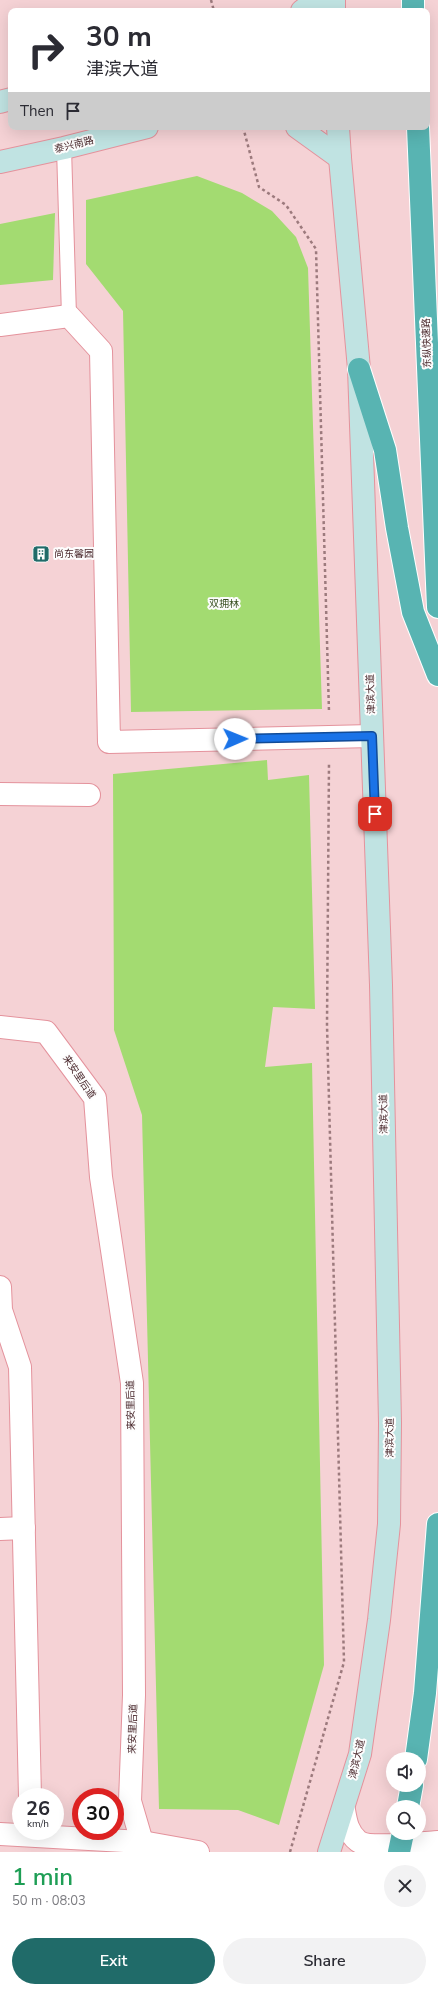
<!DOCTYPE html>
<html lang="en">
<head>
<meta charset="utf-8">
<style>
  :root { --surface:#fff; --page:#f2f2f3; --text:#2b2b33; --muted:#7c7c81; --accent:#206b69 }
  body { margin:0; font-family:"Nunito Sans","Noto Sans SC",sans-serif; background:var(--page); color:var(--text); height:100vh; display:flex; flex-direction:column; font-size:15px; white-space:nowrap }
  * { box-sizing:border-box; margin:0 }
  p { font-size:13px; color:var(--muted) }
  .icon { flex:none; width:22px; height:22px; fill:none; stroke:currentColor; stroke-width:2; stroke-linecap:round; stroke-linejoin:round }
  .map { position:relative; height:1852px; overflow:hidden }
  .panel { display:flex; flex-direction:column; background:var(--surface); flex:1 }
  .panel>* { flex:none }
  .hud { position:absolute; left:8px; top:8px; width:422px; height:122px; border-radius:8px; box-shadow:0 4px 16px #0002; background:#fff; color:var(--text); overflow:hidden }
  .buttons { position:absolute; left:386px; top:1752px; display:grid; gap:8px }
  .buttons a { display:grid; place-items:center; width:40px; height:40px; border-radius:50%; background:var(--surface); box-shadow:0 4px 16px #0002; font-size:20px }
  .speed { position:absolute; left:12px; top:1788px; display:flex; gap:8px; font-size:20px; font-weight:700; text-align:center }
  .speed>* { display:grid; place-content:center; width:52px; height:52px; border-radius:50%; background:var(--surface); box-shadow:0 4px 16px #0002; line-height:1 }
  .speed small { font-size:10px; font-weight:400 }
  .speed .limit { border:6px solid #d22; background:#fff; color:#111 }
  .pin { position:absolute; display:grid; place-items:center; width:34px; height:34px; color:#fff; margin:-17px; border-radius:8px; box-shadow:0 2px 6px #0006 }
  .me { position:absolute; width:44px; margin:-22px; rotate:89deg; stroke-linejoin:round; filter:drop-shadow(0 0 3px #0008) }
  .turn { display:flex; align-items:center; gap:14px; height:84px; padding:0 12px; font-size:18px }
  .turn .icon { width:52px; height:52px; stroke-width:2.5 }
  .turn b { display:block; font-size:28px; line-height:34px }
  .then { display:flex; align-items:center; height:38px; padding:0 12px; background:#0003; gap:8px; font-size:15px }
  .round { display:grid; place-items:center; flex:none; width:42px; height:42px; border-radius:21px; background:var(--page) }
  .head { display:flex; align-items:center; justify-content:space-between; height:68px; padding:0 12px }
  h1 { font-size:24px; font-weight:600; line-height:30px; color:#1e9e55 }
  .primary-button { display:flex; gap:8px; margin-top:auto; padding:8px 12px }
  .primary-button a { flex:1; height:46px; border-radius:24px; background:var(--accent); color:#fff; font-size:16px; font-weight:600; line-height:46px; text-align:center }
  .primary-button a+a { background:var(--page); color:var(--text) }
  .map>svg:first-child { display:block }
</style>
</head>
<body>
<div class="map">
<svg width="438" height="1852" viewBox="0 0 438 1852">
  <rect width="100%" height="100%" fill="#f5d2d5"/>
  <g fill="#a3db71">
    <path d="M197 176 242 193 272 211 296 237 308 268 322 709 131 712 123 311 86 264V200Z"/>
    <path d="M55 213 53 280 0 285V224Z"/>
    <path d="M267 760 268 780 309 775 315 1009 273 1007 265 1067 312 1063 324 1665 279 1825 238 1810 159 1809 142 1115 114 1030 113 774Z"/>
  </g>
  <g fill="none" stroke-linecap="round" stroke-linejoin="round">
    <g stroke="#e4929c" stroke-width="16">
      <path id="service" d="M64 148 69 316"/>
    </g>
    <g stroke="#e4929c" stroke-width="24">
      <g id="minor">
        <path d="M0 325 69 316 101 351 109 742 372 736"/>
        <path d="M0 794 89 795"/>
        <path d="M0 1027 46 1032 95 1098 101 1177 132 1383 134 1695 130 1801 142 1842"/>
        <path d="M0 1287 1 1310 20 1367 30 1797"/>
        <path d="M0 1529 24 1528"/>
        <path d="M0 1834 142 1842 198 1852"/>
      </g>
    </g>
    <g stroke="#e4929c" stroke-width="24">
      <path id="tertiary" d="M344 1810C346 1822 348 1833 358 1841 368 1849 423 1843 438 1842"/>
    </g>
    <g stroke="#e4929c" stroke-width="24">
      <g id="secondary">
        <path d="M334 0V11"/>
        <path d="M302 11 316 0"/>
        <path d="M0 102 11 99"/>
        <path d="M297 127 340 158"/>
        <path d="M0 162 64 148 147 127"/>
        <path d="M329 1852 360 1754 379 1620 389 1524 390 1423 381 985 359 369 340 158 338 127"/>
      </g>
    </g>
    <g stroke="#fff" stroke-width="24">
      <g id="trunk">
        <path d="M413 0V11"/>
        <path d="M418 127 438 607"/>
        <path d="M359 369 385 450 397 528 413 612 438 675"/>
        <path d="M416 1759 425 1693 438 1524"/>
        <path d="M408 1807 412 1785"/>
      </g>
    </g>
    <g stroke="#9c7a7d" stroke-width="2.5" stroke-dasharray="3 3" stroke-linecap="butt">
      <path d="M211 0 214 11"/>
      <path d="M243 127 259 187 286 205 316 249 329 712"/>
      <path d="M290 1852 344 1662 327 1025 329 762"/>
    </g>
    <use href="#service" stroke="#fff" stroke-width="14"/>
    <use href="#minor" stroke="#fff" stroke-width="22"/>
    <use href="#tertiary" stroke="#fff" stroke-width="22"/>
    <use href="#secondary" stroke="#c0e3e2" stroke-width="22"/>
    <use href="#trunk" stroke="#58b4b2" stroke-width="22"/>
    <g stroke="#fff" stroke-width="24" stroke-linecap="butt">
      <path id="trunk-bridge" d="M399 1852 403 1833"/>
    </g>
    <use href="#trunk-bridge" stroke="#58b4b2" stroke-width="22"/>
  </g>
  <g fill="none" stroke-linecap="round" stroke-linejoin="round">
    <g stroke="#114b97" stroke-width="10">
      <path id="route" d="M235 739 372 736 375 814"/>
    </g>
    <use href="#route" stroke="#1a73e8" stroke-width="7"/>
  </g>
  <defs>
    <g id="building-square" transform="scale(0.9)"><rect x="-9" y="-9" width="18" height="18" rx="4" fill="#206b69" stroke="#fdfdfd"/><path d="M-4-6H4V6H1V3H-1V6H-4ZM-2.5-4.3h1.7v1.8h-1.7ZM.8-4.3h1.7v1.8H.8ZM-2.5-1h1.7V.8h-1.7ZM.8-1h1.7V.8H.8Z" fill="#fff"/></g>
  </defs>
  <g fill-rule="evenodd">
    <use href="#building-square" x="41" y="554"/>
  </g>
  <g text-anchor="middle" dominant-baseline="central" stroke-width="4" stroke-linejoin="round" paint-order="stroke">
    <g font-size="10" fill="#4a292d" stroke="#fdfdfd">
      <text transform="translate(74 145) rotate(-14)">泰兴南路</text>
      <text transform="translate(427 343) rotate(-92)">东纵快速路</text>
      <text transform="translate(371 694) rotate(-92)">津滨大道</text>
      <text transform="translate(79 1077) rotate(56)">来安里后道</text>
      <text transform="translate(384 1114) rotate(-91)">津滨大道</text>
      <text transform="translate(131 1405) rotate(-91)">来安里后道</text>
      <text transform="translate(390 1438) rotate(-90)">津滨大道</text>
      <text transform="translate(133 1729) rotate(-88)">来安里后道</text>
      <text transform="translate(357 1759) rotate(-77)">津滨大道</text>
    </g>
    <g font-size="10" fill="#4a292d" stroke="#fdfdfd" text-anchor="start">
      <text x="54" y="554">尚东馨园</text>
    </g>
    <g font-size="10" fill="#385021" stroke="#fdfdfd">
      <text x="224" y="604">双拥林</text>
    </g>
  </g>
</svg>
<div class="buttons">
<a><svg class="icon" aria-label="sound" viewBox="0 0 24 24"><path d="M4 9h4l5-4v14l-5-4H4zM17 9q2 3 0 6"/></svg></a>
<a><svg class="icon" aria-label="search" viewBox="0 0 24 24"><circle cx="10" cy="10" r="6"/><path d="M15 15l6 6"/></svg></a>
</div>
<div class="speed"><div>26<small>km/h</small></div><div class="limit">30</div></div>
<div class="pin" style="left:375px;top:814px;background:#d93025"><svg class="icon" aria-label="arrive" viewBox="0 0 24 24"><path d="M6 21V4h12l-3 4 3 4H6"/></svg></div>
<svg class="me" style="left:235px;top:739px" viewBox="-20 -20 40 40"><circle r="19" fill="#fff"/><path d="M0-13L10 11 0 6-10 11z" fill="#1a73e8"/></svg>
<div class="hud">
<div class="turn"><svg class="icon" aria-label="right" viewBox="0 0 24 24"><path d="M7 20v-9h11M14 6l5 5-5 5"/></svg><div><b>30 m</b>津滨大道</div></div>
<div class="then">Then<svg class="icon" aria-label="arrive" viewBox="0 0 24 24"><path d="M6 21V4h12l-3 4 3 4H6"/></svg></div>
</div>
</div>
<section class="panel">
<div class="head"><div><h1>1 min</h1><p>50 m · 08:03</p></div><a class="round"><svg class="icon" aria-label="close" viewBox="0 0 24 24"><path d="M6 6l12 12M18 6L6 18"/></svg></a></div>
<div class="primary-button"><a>Exit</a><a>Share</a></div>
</section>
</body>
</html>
